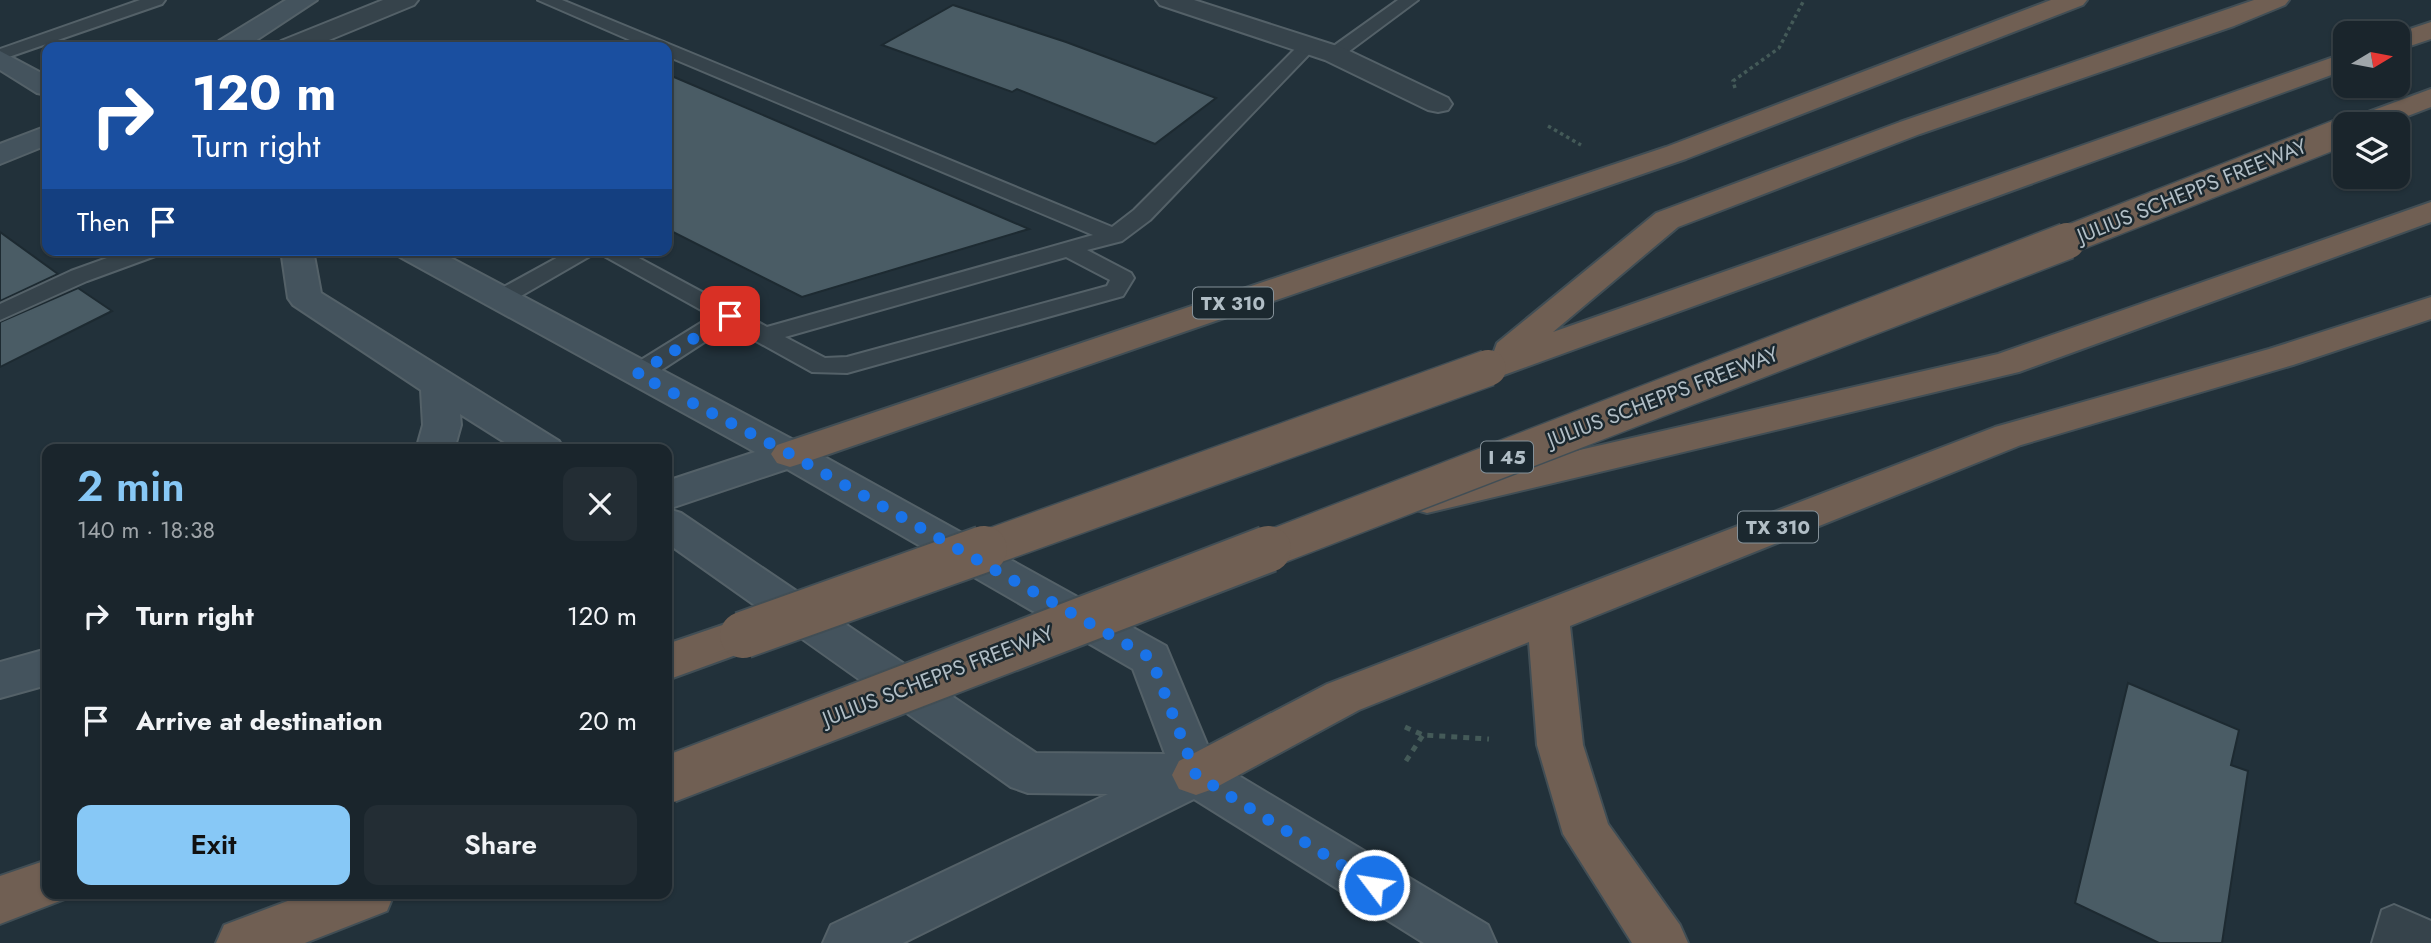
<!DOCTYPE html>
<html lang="en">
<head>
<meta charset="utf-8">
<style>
  :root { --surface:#1a252c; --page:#232d34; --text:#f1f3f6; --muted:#9fa5a9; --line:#384248; --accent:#87c8f6 }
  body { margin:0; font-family:Jost,sans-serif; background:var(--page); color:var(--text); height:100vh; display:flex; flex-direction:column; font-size:26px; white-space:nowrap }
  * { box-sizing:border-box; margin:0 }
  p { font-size:23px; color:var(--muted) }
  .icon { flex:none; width:38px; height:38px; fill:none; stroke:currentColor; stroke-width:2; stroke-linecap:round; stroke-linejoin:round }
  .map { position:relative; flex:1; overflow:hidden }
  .drawer { position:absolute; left:42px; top:444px; width:630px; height:455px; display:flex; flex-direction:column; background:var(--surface); border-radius:14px; box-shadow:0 2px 5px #0004,0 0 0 2px var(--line) }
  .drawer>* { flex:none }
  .banner { position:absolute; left:42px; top:42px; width:630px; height:214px; border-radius:14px; box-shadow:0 2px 5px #0004,0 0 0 2px var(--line); background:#1a4fa0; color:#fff; overflow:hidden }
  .needle { width:46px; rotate:80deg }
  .controls { position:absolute; left:2333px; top:21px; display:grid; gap:14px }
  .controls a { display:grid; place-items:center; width:77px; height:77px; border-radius:14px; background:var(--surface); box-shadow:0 2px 5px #0004,0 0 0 2px var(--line); font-size:35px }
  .pin { position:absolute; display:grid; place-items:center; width:60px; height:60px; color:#fff; margin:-30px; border-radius:14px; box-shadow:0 4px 10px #0006 }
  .me { position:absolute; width:77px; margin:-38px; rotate:301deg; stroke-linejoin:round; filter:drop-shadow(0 0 5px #0008) }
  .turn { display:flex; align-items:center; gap:24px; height:147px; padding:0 35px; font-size:32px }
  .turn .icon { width:91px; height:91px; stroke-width:2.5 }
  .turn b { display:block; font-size:49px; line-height:60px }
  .then { display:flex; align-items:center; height:66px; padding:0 35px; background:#0003; gap:14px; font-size:26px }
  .round { display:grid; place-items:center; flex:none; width:74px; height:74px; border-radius:14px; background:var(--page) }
  .summary { display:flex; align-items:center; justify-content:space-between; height:119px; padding:0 35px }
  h1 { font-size:42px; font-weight:600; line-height:52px; color:var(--accent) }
  .primary-button { display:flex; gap:14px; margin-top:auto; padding:14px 35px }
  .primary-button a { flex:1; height:80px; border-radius:14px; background:var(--accent); color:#111; font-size:28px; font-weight:600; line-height:80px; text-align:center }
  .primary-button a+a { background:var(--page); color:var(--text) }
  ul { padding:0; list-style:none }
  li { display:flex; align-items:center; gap:21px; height:105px; padding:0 35px }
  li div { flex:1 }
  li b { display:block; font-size:26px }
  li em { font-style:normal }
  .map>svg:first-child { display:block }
</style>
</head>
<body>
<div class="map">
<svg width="2431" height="943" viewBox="0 0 2431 943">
  <rect width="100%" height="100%" fill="#22313a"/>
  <g fill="#4a5c65" stroke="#1d2a31" stroke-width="2">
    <path d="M953 5 1066 42 1216 98 1155 144 1017 89 1012 92 882 45Z"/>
    <path d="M667 74 1029 229 802 297 667 229Z"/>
    <path d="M0 232 58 274 0 301Z"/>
    <path d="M78 288 112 311 0 367V322Z"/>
    <path d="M2128 683 2239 730 2231 765 2248 771 2222 943H2159L2075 903Z"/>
  </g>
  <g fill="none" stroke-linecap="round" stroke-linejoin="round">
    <g stroke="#546168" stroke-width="4">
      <g id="lane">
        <path d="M140 0H165L162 4 0 60V49Z"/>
        <path d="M538 0H562L1112 227 1134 210 1302 42H1314L1317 46 1150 220 1122 241 1087 250 1131 273 1134 278 1123 296 847 373 812 372 729 326 646 380H628L625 374 628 368 712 316 597 252 507 304H491L488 299 491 294 571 250H624L767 327 1093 235 667 56V47H646ZM1066 257 1110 280 1107 286 847 357 825 358 785 337Z"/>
        <path d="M1398 0H1418L1340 58H1328L1325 54 1328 50Z"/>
        <path d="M129 250H161L158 255 87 281 0 320V304L71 271Z"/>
        <path d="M2394 905 2431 921V943H2372L2382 910Z"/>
      </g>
    </g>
    <g stroke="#546168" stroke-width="4">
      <g id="street">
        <path d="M383 0H418L414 5 312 47H277L281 41Z"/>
        <path d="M1156 0H1194L1343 48 1448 98 1452 104 1448 110 1438 112 1428 110 1325 60 1160 5Z"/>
      </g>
    </g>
    <g stroke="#546168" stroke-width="4">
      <g id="secondary">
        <path d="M286 0H317L246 47H215L219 41Z"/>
        <path d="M0 51 47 76V95L37 93 0 70Z"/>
        <path d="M47 126V145L0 164V144Z"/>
        <path d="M281 250H313L321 293 559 441 565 450H517L460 414 461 425 454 450H416L423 425 421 390 293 305 288 298Z"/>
        <path d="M395 250H436L803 445 1166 646 1214 761 1488 925 1496 943H1424L1194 799 903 943H823L831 925 1108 794 1028 793 1011 787 667 543V481L755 452 400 257ZM787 469 1133 669 1165 754 1036 753 681 513 668 509Z"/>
        <path d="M47 649V685L0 698V662Z"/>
      </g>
    </g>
    <g stroke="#414e55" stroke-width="4">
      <g id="highway">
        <path d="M2051 0H2087L2083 5 1686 159 803 463 790 467 777 463 771 454 777 445 1666 147Z"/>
        <path d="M2254 0H2289L2285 5 2234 26 1920 134 1678 227 1553 332 2345 53V70L1501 376 1488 380 1475 376 1470 368 1475 360 1493 354 1497 343 1656 213 1900 122Z"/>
        <path d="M2431 22V39L2398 50V33Z"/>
        <path d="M2431 89V107L2387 124H2348L2352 118Z"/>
        <path d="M2431 202V222L2019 372 1427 513 1413 509 1407 499 1413 489 1427 485 1998 354Z"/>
        <path d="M2431 297V319L2293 365 2021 445 1570 626 1583 745 1608 824 1680 925 1688 943H1632L1563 834 1537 745 1529 642 1359 710 1213 789 1196 795 1179 789 1172 775 1179 761 1327 684 1995 427 2269 349Z"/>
        <path d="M743 618 758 623 765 635 758 647 667 680V644Z"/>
        <path d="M47 860V894H67L65 899 0 924V876Z"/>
        <path d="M306 894H394L387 911 305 943H216L224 925Z"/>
      </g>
    </g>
    <g stroke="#445a58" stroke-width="3.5" stroke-dasharray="3.5 3.5" stroke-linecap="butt">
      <path d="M1735 88 1733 81 1779 48 1804 0"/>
      <path d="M1548 126 1581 145"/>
    </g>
    <g stroke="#445a58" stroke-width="5" stroke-dasharray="6 6" stroke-linecap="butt">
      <path d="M1405 727 1423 735 1489 739"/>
      <path d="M1406 761 1423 735"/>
    </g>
    <use href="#lane" fill="#36434b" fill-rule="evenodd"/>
    <use href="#street" fill="#36434b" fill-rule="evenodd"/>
    <use href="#secondary" fill="#44535d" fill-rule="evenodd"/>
    <use href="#highway" fill="#705f53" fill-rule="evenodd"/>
    <g stroke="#414e55" stroke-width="31" stroke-linecap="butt">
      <path id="highway-bridge-far2" d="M2062 242 2345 131"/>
    </g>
    <g stroke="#414e55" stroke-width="39" stroke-linecap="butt">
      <g id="highway-bridge-far1">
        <path d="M979 551 1488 368"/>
        <path d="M1264 551 2067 241"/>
      </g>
    </g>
    <g stroke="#414e55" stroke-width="50" stroke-linecap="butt">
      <g id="highway-bridge">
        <path d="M743 635 984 549"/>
        <path d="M667 780 1268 549"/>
      </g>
    </g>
    <use href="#highway-bridge-far2" stroke="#705f53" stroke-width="28"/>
    <use href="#highway-bridge-far1" stroke="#705f53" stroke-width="36"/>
    <use href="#highway-bridge" stroke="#705f53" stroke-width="46"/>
  </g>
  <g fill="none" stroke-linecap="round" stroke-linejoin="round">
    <path stroke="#1a73e8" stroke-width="12" stroke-dasharray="0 21.6" d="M730 316 637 374 790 454 1151 658 1196 775 1374 885"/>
  </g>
  <g text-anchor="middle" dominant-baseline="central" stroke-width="5" stroke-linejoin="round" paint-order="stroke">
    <g fill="#1b282f" stroke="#849199" stroke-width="2">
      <rect x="1193" y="287.5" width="80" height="31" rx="5"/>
      <rect x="1481" y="441.5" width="52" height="31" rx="5"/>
      <rect x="1738" y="511.5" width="80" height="31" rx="5"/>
    </g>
    <g font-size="19" font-weight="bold" fill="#b1bec6">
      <text x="1233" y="303">TX 310</text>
      <text x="1507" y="457">I 45</text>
      <text x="1778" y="527">TX 310</text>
    </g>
    <g font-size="21" fill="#b1bec6" stroke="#1b282f">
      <text transform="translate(2192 191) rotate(-22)">JULIUS SCHEPPS FREEWAY</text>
      <text transform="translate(1663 397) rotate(-21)">JULIUS SCHEPPS FREEWAY</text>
      <text transform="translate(938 676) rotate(-21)">JULIUS SCHEPPS FREEWAY</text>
    </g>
  </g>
</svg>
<div class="controls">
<a><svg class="needle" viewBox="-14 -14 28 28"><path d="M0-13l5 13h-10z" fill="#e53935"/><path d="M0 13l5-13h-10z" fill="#9fa5a9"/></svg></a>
<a><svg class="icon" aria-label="layers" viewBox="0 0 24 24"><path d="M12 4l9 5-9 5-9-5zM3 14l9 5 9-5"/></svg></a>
</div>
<div class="pin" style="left:730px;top:316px;background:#d93025"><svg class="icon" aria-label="arrive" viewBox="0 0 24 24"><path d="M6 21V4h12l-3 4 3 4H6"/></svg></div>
<svg class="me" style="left:1374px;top:885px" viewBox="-20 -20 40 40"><circle r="17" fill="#1a73e8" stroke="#fff" stroke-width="3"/><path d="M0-11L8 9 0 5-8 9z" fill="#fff"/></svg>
<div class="banner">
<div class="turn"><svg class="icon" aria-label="right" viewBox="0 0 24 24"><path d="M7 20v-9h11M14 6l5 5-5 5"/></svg><div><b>120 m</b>Turn right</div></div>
<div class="then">Then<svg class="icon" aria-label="arrive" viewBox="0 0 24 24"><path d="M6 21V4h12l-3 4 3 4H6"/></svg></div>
</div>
<section class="drawer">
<div class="summary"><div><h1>2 min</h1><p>140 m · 18:38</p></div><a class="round"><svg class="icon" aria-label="close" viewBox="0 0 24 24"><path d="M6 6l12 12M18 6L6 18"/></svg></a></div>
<ul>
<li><svg class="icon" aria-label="right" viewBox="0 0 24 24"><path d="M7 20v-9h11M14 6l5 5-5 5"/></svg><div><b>Turn right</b></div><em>120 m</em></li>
<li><svg class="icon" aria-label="arrive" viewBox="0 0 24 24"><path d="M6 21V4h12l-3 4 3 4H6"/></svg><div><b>Arrive at destination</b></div><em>20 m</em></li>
</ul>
<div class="primary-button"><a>Exit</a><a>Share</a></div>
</section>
</div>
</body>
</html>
